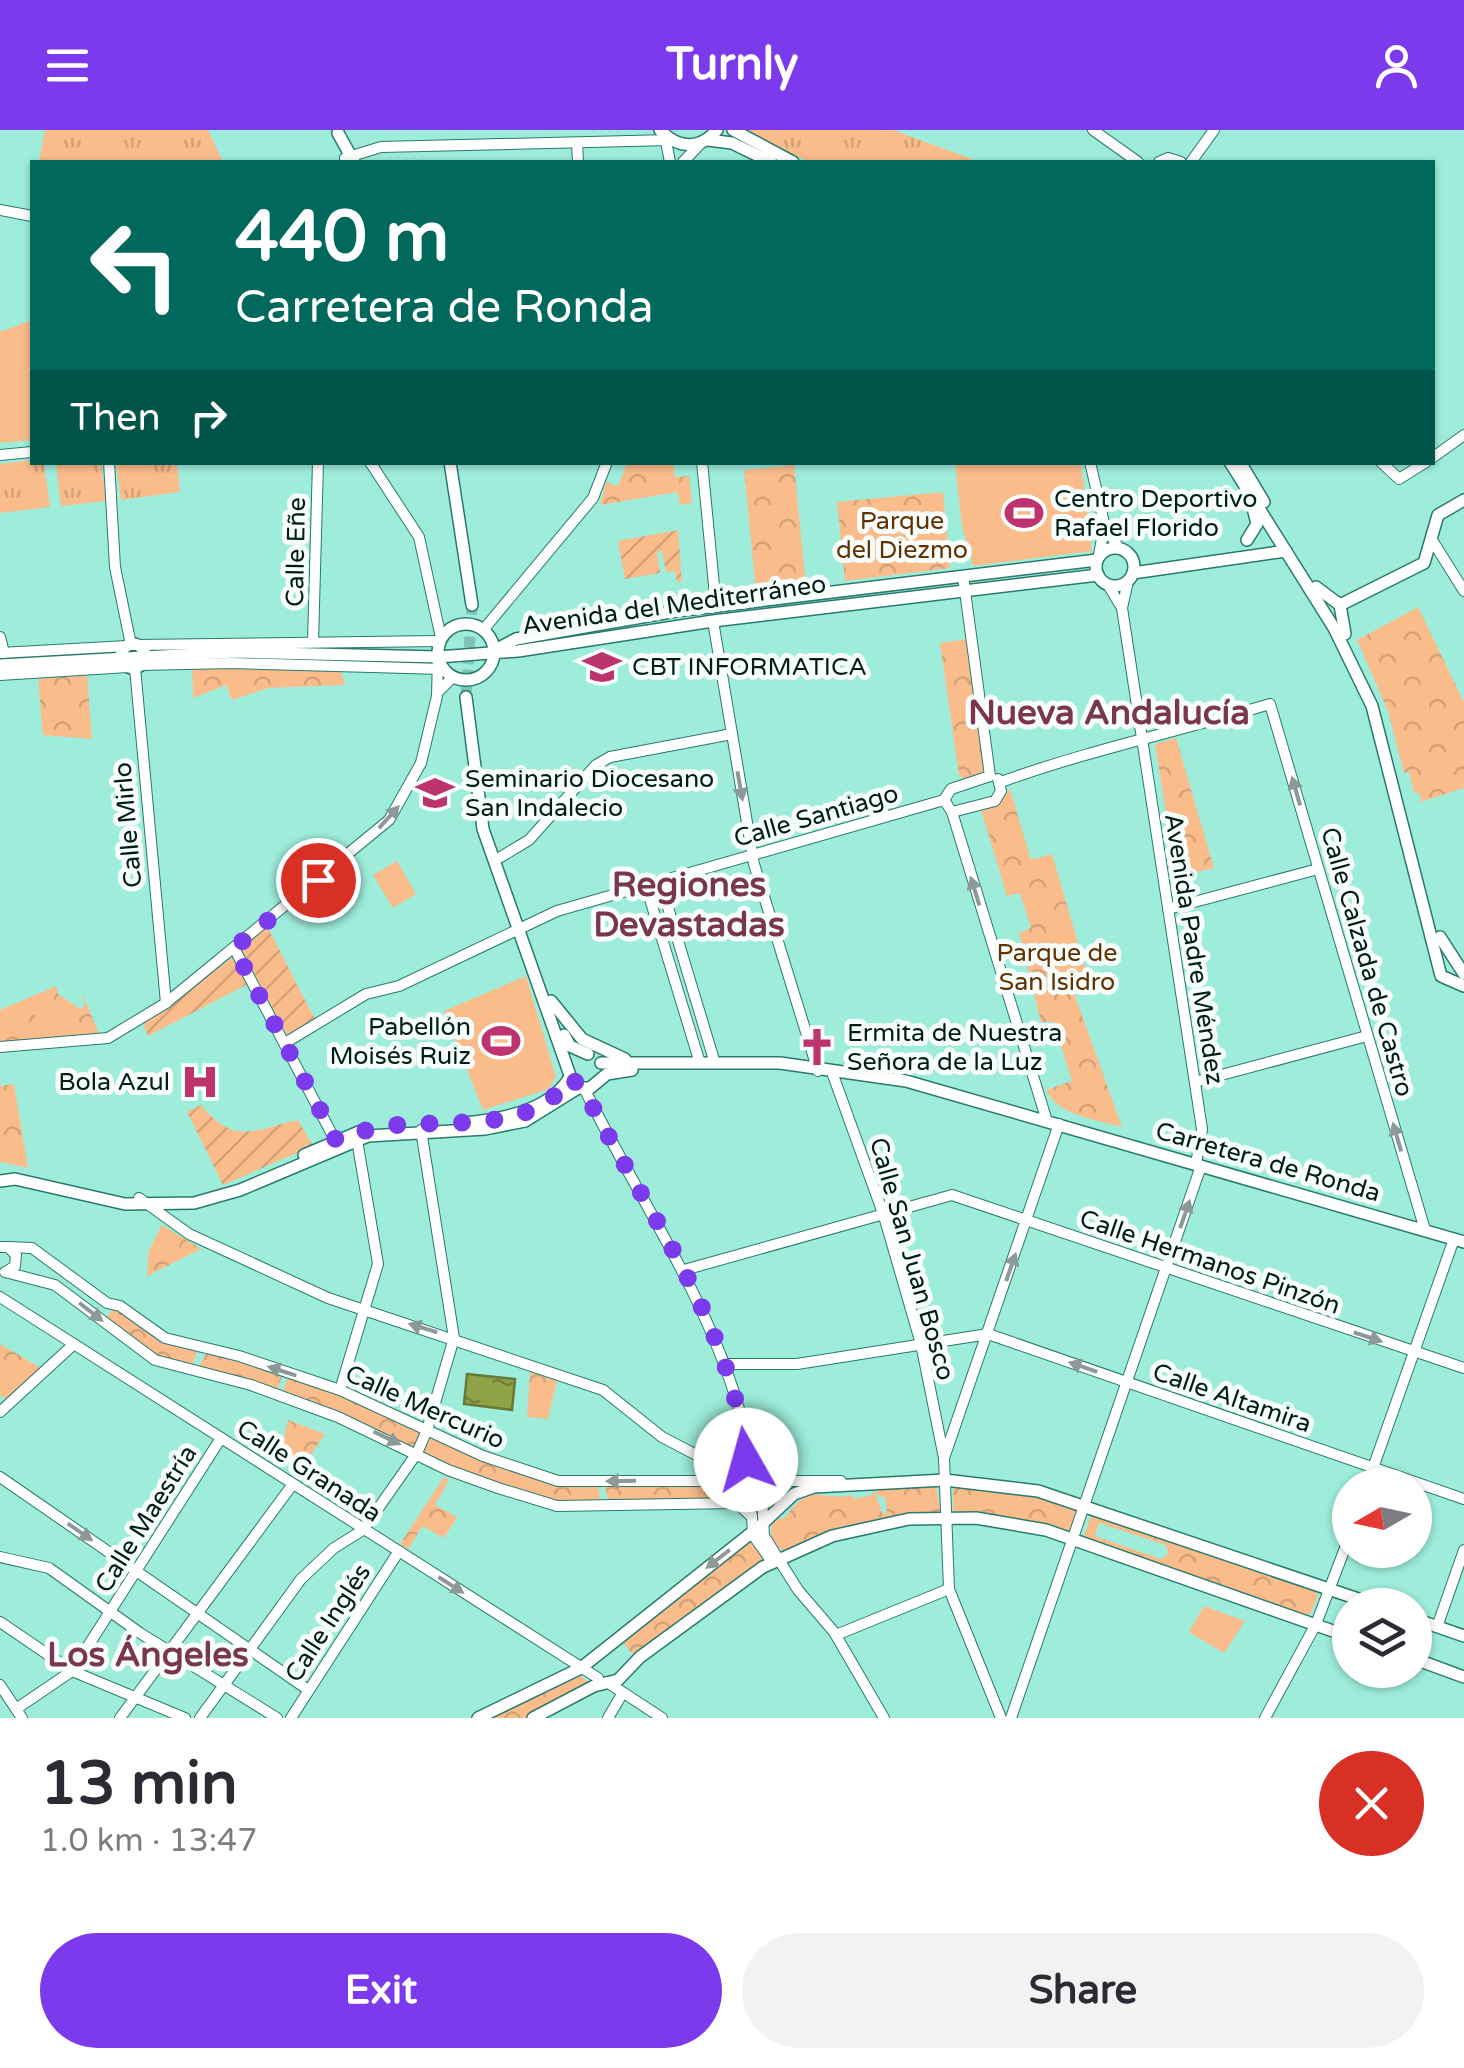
<!DOCTYPE html>
<html lang="en">
<head>
<meta charset="utf-8">
<style>
  :root { --surface:#fff; --page:#f2f2f3; --text:#2b2b33; --muted:#7c7c81; --accent:#7c3aed }
  body { margin:0; font-family:"Varela Round",sans-serif; background:var(--page); color:var(--text); height:100vh; display:flex; flex-direction:column; font-size:38px; white-space:nowrap }
  * { box-sizing:border-box; margin:0 }
  p { font-size:32px; color:var(--muted) }
  .icon { flex:none; width:55px; height:55px; fill:none; stroke:currentColor; stroke-width:2; stroke-linecap:round; stroke-linejoin:round }
  .map { position:relative; height:1588px; overflow:hidden }
  .sheet { display:flex; flex-direction:column; background:var(--surface); flex:1 }
  .sheet>* { flex:none }
  .guide { position:absolute; left:30px; top:30px; width:1405px; height:305px; border-radius:0px; box-shadow:0 2px 8px #0004; background:#00695c; color:#fff; overflow:hidden }
  .needle { width:65px; rotate:261deg }
  .tools { position:absolute; left:1332px; top:1338px; display:grid; gap:20px }
  .tools a { display:grid; place-items:center; width:100px; height:100px; border-radius:50%; background:var(--surface); box-shadow:0 2px 8px #0004; font-size:50px }
  .pin { position:absolute; display:grid; place-items:center; width:85px; height:85px; color:#fff; margin:-42px; border:5px solid #fff; border-radius:50%; box-shadow:0 2px 10px #0007 }
  .me { position:absolute; width:110px; margin:-55px; rotate:353deg; stroke-linejoin:round; filter:drop-shadow(0 0 8px #0008) }
  .turn { display:flex; align-items:center; gap:35px; height:210px; padding:0 40px; font-size:45px }
  .turn .icon { width:130px; height:130px; stroke-width:2.5 }
  .turn b { display:block; font-size:70px; line-height:85px }
  .then { display:flex; align-items:center; height:95px; padding:0 40px; background:#0003; gap:20px; font-size:38px }
  .round { display:grid; place-items:center; flex:none; width:105px; height:105px; border-radius:52px; background:var(--page) }
  .headline { display:flex; align-items:center; justify-content:space-between; height:170px; padding:0 40px }
  h1 { font-size:60px; font-weight:800; line-height:75px }
  .cta { display:flex; gap:20px; margin-top:auto; padding:20px 40px }
  .cta a { flex:1; height:115px; border-radius:60px; background:var(--accent); color:#fff; font-size:40px; font-weight:800; line-height:115px; text-align:center }
  .cta a+a { background:var(--page); color:var(--text) }
  header { display:flex; justify-content:space-between; align-items:center; height:130px; padding:0 40px; background:var(--accent); color:#fff; font-size:45px; font-weight:800 }
  .map>svg:first-child { display:block }
</style>
</head>
<body>
<header><svg class="icon" aria-label="menu" viewBox="0 0 24 24"><path d="M4 6h16M4 12h16M4 18h16"/></svg>Turnly<svg class="icon" aria-label="person" viewBox="0 0 24 24"><circle cx="12" cy="8" r="4"/><path d="M4 21q1-7 8-7t8 7"/></svg></header>
<div class="map">
<svg width="1464" height="1588" viewBox="0 0 1464 1588">
  <defs>
    <pattern id="grass-tufts" width="24" height="20" patternUnits="userSpaceOnUse" patternTransform="scale(2.5)"><rect width="24" height="20" fill="#fbbc8c"/><path d="M3 7l-1-3M5 7V3M7 7l1-3M15 17l-1-3M17 17v-4M19 17l1-3" fill="none" stroke="#d5a178"/></pattern>
    <pattern id="forest-crowns" width="20" height="18" patternUnits="userSpaceOnUse" patternTransform="scale(2.5)"><rect width="20" height="18" fill="#fbbc8c"/><path d="M2 6a3 3 0 1 1 6 0M12 15a3 3 0 1 1 6 0" fill="none" stroke="#d5a178"/></pattern>
    <pattern id="garden-furrows" width="10" height="10" patternUnits="userSpaceOnUse" patternTransform="scale(2.5)"><rect width="10" height="10" fill="#fbbc8c"/><path d="M-1 1l2-2M0 10L10 0M9 11l2-2" fill="none" stroke="#d5a178"/></pattern>
    <pattern id="water-ripples" width="26" height="14" patternUnits="userSpaceOnUse" patternTransform="scale(2.5)"><rect width="26" height="14" fill="#90a246"/><path d="M2 4q2-2 4 0t4 0M15 11q2-2 4 0t4 0" fill="none" stroke="#738339"/></pattern>
  </defs>
  <rect width="100%" height="100%" fill="#9eeddb"/>
  <g fill="url(#grass-tufts)">
    <path d="M45 0H208L223 32H39Z"/>
    <path d="M743 0H893L980 32H809Z"/>
    <path d="M32 330 44 333 50 377 0 383V334Z"/>
    <path d="M56 333H101L106 371 61 376Z"/>
    <path d="M116 333H177L180 362 121 370Z"/>
  </g>
  <g fill="url(#forest-crowns)" fill-rule="evenodd">
    <path d="M673 332 675 347 689 346 692 373 680 375 678 362 600 375 606 352 618 356 627 333Z"/>
    <path d="M794 335 806 456 756 462 744 340Z"/>
    <path d="M943 362 950 438 845 451 837 372Z"/>
    <path d="M1418 477 1464 572V658L1417 673 1421 670 1419 663 1414 662 1409 642 1404 643 1388 581 1357 510Z"/>
    <path d="M967 509 985 642 965 650 959 645 940 513Z"/>
    <path d="M192 533 339 536 345 555 268 558 232 570 226 555 193 568Z"/>
    <path d="M87 545 92 609 43 605 38 549Z"/>
    <path d="M1176 608 1214 738 1176 747 1155 614Z"/>
    <path d="M1010 659 1031 730 1052 724 1090 854 1073 860 1122 997C1098 990 1058 986 1046 960L1072 951 1054 892H1041L1019 803 1031 798 1020 763 1007 766 981 680 997 674Z"/>
    <path d="M56 856 59 866 80 879 85 876 82 862 99 904 0 914V880Z"/>
    <path d="M14 954 28 1038 0 1032V956Z"/>
    <path d="M162 1095 201 1119 147 1146 149 1120Z"/>
    <path d="M115 1177 148 1200 198 1219 192 1236 165 1232 105 1189Z"/>
    <path d="M0 1214 41 1238 6 1269 0 1265Z"/>
    <path d="M208 1220 282 1245 278 1259 198 1238Z"/>
    <path d="M530 1242 557 1251 548 1289 527 1287Z"/>
    <path d="M288 1246 353 1268 422 1303 414 1319 283 1262Z"/>
    <path d="M288 1290 325 1304 303 1336 281 1321Z"/>
    <path d="M428 1305 492 1332 598 1356 601 1373C538 1376 480 1349 424 1325L421 1320Z"/>
    <path d="M444 1347 449 1350 435 1375 457 1387 444 1408 422 1396 409 1419 400 1414Z"/>
    <path d="M604 1354H721L724 1361 719 1370 609 1373Z"/>
    <path d="M936 1355 940 1380 936 1384 861 1393 789 1420H781L771 1408 772 1391 785 1388C812 1350 818 1372 852 1365L854 1369 872 1365 873 1358 883 1384 887 1383 885 1367H879L875 1357Z"/>
    <path d="M953 1355 1015 1363 1078 1378 1068 1404 1013 1388 953 1384Z"/>
    <path d="M1092 1383 1313 1458 1318 1466 1310 1484 1303 1486 1083 1409ZM1099 1393 1166 1415 1168 1424 1161 1429 1095 1406Z"/>
    <path d="M749 1409 766 1430 635 1527 621 1510Z"/>
    <path d="M577 1543 591 1554 527 1588H493Z"/>
  </g>
  <g fill="url(#garden-furrows)">
    <path d="M678 400 682 452H677L675 441 666 442 662 421 657 422 660 443 625 449 618 411Z"/>
    <path d="M267 796 316 891 289 908 240 817Z"/>
    <path d="M233 827 248 854 148 906 143 894Z"/>
    <path d="M201 975C236 1017 255 999 298 990L313 1016 223 1055 187 982Z"/>
  </g>
  <g fill="#fbbc8c">
    <path d="M32 190V310L0 313V202Z"/>
    <path d="M955 333H1081L1092 421 973 436 962 397Z"/>
    <path d="M397 731 416 764 393 778 373 745Z"/>
    <path d="M526 846 556 947 548 959 483 980 444 881Z"/>
    <path d="M61 866 80 879 75 881 78 902 37 906 35 882 57 881 54 870Z"/>
    <path d="M1204 1476 1245 1491 1224 1523 1189 1502Z"/>
  </g>
  <path fill="url(#water-ripples)" stroke="#657a38" stroke-width="2.5" d="M467 1244 515 1249 512 1280 464 1274Z"/>
  <g fill="none" stroke-linecap="round" stroke-linejoin="round">
    <path stroke="#7ec3b4" stroke-width="11" stroke-dasharray="11 5.5" stroke-linecap="butt" d="M466 567 472 475"/>
    <g stroke="#297a6c" stroke-width="12">
      <g id="secondary">
        <path d="M1093 0 1138 32"/>
        <path d="M665 6 670 32"/>
        <path d="M577 13 578 32"/>
        <path d="M345 28 381 17 670 10"/>
        <path d="M683 32 701 13"/>
        <path d="M1159 32 1168 28 1181 32"/>
        <path d="M1191 32 1214 0"/>
        <path d="M0 80 32 86"/>
        <path d="M0 325 32 322"/>
        <path d="M1432 328 1464 305"/>
        <path d="M109 332 115 437 131 515"/>
        <path d="M370 332 419 407 441 508"/>
        <path d="M702 332 716 476"/>
        <path d="M1090 332 1105 397 1119 418"/>
        <path d="M1381 332 1399 349 1426 332"/>
        <path d="M1432 410 1464 461"/>
        <path d="M1099 425 1104 398"/>
        <path d="M963 446 990 646"/>
        <path d="M1128 451 1122 478 1202 999 1196 1034"/>
        <path d="M1108 455 1122 478"/>
        <path d="M713 491 754 734 818 941"/>
        <path d="M484 499 593 368 607 332"/>
        <path d="M0 507 4 523"/>
        <path d="M313 512 318 332"/>
        <path d="M135 515 439 511"/>
        <path d="M0 523 127 516"/>
        <path d="M140 535 232 533 443 539"/>
        <path d="M135 538 166 873"/>
        <path d="M0 545 128 537"/>
        <path d="M439 561 453 547"/>
        <path d="M990 646 951 659 944 670 952 682 1046 988"/>
        <path d="M1001 652C1089 620 1180 601 1270 574L1425 1100"/>
        <path d="M952 682 995 671 1001 661 998 649"/>
        <path d="M499 728 529 710 596 635 610 627 732 604"/>
        <path d="M660 751 714 930"/>
        <path d="M646 756 699 930"/>
        <path d="M1168 779 1318 739"/>
        <path d="M234 818 335 1010"/>
        <path d="M285 913 366 864 399 856 557 781 944 670"/>
        <path d="M0 917 108 908 166 873 389 690 421 633 437 566 438 529"/>
        <path d="M833 945 884 1086 921 1214 944 1328 949 1459 1001 1588"/>
        <path d="M1195 952 1367 906"/>
        <path d="M585 960C637 1066 706 1164 739 1279 749 1314 742 1352 752 1386"/>
        <path d="M139 1068 189 1104 328 1168 603 1260 662 1307 756 1356 762 1365 764 1406 798 1460 834 1502 884 1588"/>
        <path d="M0 1117H8L16 1125 15 1136 6 1142"/>
        <path d="M8 1117 32 1118 107 1173 120 1176 165 1208 239 1226 340 1260 483 1326 558 1351H841"/>
        <path d="M684 1140 952 1065 1464 1238"/>
        <path d="M5 1142 55 1155 155 1230 251 1255 338 1287 448 1340 498 1358 557 1376 737 1373 752 1387 753 1405 772 1432"/>
        <path d="M0 1167 598 1548"/>
        <path d="M724 1234H797L988 1204 1464 1369"/>
        <path d="M340 1260 378 1134 357 1010"/>
        <path d="M0 1282 74 1214"/>
        <path d="M944 1328 1059 994"/>
        <path d="M0 1347 307 1559"/>
        <path d="M1367 1355 1454 1109"/>
        <path d="M0 1427 49 1438 140 1503 277 1588"/>
        <path d="M0 1492 72 1541 185 1588"/>
        <path d="M1437 1497 1464 1420"/>
        <path d="M836 1505 949 1459"/>
        <path d="M607 1552 662 1588"/>
        <path d="M0 1555 22 1588"/>
        <path d="M16 1579 72 1541 221 1308"/>
        <path d="M120 1588 293 1354"/>
        <path d="M200 1588 301 1449 334 1418 363 1400 417 1323 427 1300 454 1208 421 1000"/>
        <path d="M291 1588 399 1421"/>
        <path d="M608 1588 622 1564"/>
        <path d="M1011 1588 1201 1036"/>
        <path d="M1265 1588 1316 1494 1350 1405"/>
      </g>
    </g>
    <g stroke="#297a6c" stroke-width="14">
      <g id="primary">
        <path d="M660 0C678 19 700 20 717 0"/>
        <path d="M733 0 793 32"/>
        <path d="M338 3 354 32"/>
        <path d="M708 10 732 13 771 32"/>
        <path d="M450 332 472 475"/>
        <path d="M1230 332 1334 498 1372 576 1441 846 1464 856"/>
        <path d="M1240 332 1264 372"/>
        <path d="M1247 410 1257 394 1253 378"/>
        <circle cx="1115" cy="437" r="19"/>
        <path d="M1133 443 1286 421"/>
        <path d="M1316 457 1340 475"/>
        <path d="M1340 475 1424 433 1438 385 1464 370"/>
        <path d="M1340 475 1345 504"/>
        <circle cx="466" cy="522" r="28"/>
        <circle cx="133" cy="526" r="12"/>
        <path d="M495 520 516 509 676 481 1097 430"/>
        <path d="M0 535 234 522 438 527 518 521 713 491 1098 445"/>
        <path d="M466 567 483 699 572 951"/>
        <path d="M1440 807 1464 844"/>
        <path d="M551 871 582 909 625 929"/>
        <path d="M564 905 570 916 588 924"/>
        <path d="M601 933H780L906 951 1464 1112"/>
        <path d="M578 958H590L607 944 632 940"/>
        <path d="M463 993C500 990 550 981 570 947"/>
        <path d="M304 1025 361 1001"/>
        <path d="M0 1051 15 1049 125 1074 194 1073 240 1060 368 1006 485 999 525 991 578 958"/>
        <path d="M1415 1489 1464 1506"/>
        <path d="M1415 1529 1464 1547"/>
        <path d="M478 1588 581 1538 760 1396 794 1364 814 1357 945 1350 1038 1361 1376 1475"/>
        <path d="M533 1588 594 1556 618 1550 640 1527 763 1437 832 1406 909 1389 976 1388 1046 1400 1350 1507"/>
      </g>
    </g>
    <use href="#secondary" stroke="#fff" stroke-width="10"/>
    <use href="#primary" stroke="#fff" stroke-width="11"/>
  </g>
  <defs><path id="oneway-solid" d="M-6-.8H1V-3.2L6.5 0L1 3.2V.8H-6Z" transform="scale(2.5)"/></defs>
  <g fill="#8c9997">
    <use href="#oneway-solid" transform="translate(740 656) rotate(80)"/>
    <use href="#oneway-solid" transform="translate(1296 661) rotate(-106)"/>
    <use href="#oneway-solid" transform="translate(389 687) rotate(-48)"/>
    <use href="#oneway-solid" transform="translate(975 761) rotate(-107)"/>
    <use href="#oneway-solid" transform="translate(1397 1007) rotate(-106)"/>
    <use href="#oneway-solid" transform="translate(1185 1084) rotate(-71)"/>
    <use href="#oneway-solid" transform="translate(1011 1137) rotate(-71)"/>
    <use href="#oneway-solid" transform="translate(91 1182) rotate(38)"/>
    <use href="#oneway-solid" transform="translate(423 1198) rotate(-163)"/>
    <use href="#oneway-solid" transform="translate(1368 1207) rotate(18)"/>
    <use href="#oneway-solid" transform="translate(1083 1237) rotate(-161)"/>
    <use href="#oneway-solid" transform="translate(282 1241) rotate(-162)"/>
    <use href="#oneway-solid" transform="translate(387 1308) rotate(26)"/>
    <use href="#oneway-solid" transform="translate(621 1351) rotate(179)"/>
    <use href="#oneway-solid" transform="translate(80 1402) rotate(35)"/>
    <use href="#oneway-solid" transform="translate(718 1429) rotate(142)"/>
    <use href="#oneway-solid" transform="translate(451 1455) rotate(33)"/>
  </g>
  <g fill="none" stroke-linecap="round" stroke-linejoin="round">
    <path stroke="#7c3aed" stroke-width="18" stroke-dasharray="0 32.4" d="M318 750 234 818 336 1010C355 1003 375 997 396 995 450 990 538 1003 570 947L584 960C644 1079 733 1193 746 1330"/>
  </g>
  <defs>
    <g id="stadium-bare" transform="scale(3)"><path d="M0-5a6.5 5 0 1 0 0 10a6.5 5 0 1 0 0-10ZM-3.5-1.8h7v3.6h-7Z" fill="#bc336e" stroke="#f6fdfb" stroke-width="2.5" paint-order="stroke"/></g>
    <g id="university-bare" transform="scale(3)"><path d="M0-5L7-2L0 1L-7-2ZM-4 1L0 2.5L4 1V4Q0 6-4 4Z" fill="#bc336e" stroke="#f6fdfb" stroke-width="2.5" paint-order="stroke"/></g>
    <g id="church-bare" transform="scale(3)"><path d="M-1.2-6h2.4v3.5h3.3v2.4h-3.3V6h-2.4V-.1h-3.3v-2.4h3.3Z" fill="#bc336e" stroke="#f6fdfb" stroke-width="2.5" paint-order="stroke"/></g>
    <g id="hospital-bare" transform="scale(3)"><path d="M-5-5h3v3.5h4V-5h3V5h-3V1.5h-4V5h-3Z" fill="#bc336e" stroke="#f6fdfb" stroke-width="2.5" paint-order="stroke"/></g>
  </defs>
  <g fill-rule="evenodd">
    <use href="#stadium-bare" x="1024" y="383"/>
    <use href="#university-bare" x="602" y="537"/>
    <use href="#university-bare" x="435" y="663"/>
    <use href="#stadium-bare" x="501" y="911"/>
    <use href="#church-bare" x="817" y="917"/>
    <use href="#hospital-bare" x="200" y="952"/>
  </g>
  <g text-anchor="middle" dominant-baseline="central" stroke-width="10" stroke-linejoin="round" paint-order="stroke">
    <g font-size="25" fill="#001d17" stroke="#f6fdfb" text-anchor="start">
      <text x="1054" y="369">Centro Deportivo<tspan x="1054" dy="29">Rafael Florido</tspan></text>
      <text x="632" y="537">CBT INFORMATICA</text>
      <text x="465" y="649">Seminario Diocesano<tspan x="465" dy="29">San Indalecio</tspan></text>
      <text x="471" y="897" text-anchor="end">Pabellón<tspan x="471" dy="29">Moisés Ruiz</tspan></text>
      <text x="847" y="903">Ermita de Nuestra<tspan x="847" dy="29">Señora de la Luz</tspan></text>
      <text x="170" y="952" text-anchor="end">Bola Azul</text>
    </g>
    <g font-size="25" fill="#613100" stroke="#f6fdfb">
      <text x="902" y="391">Parque<tspan x="902" dy="29">del Diezmo</tspan></text>
      <text x="1057" y="823">Parque de<tspan x="1057" dy="29">San Isidro</tspan></text>
    </g>
    <g font-size="25" fill="#001d17" stroke="#f6fdfb">
      <text transform="translate(296 422) rotate(-89)">Calle Eñe</text>
      <text transform="translate(674 475) rotate(-8)">Avenida del Mediterráneo</text>
      <text transform="translate(816 686) rotate(-16)">Calle Santiago</text>
      <text transform="translate(128 695) rotate(-95)">Calle Mirlo</text>
      <text transform="translate(1194 819) rotate(81)">Avenida Padre Méndez</text>
      <text transform="translate(1367 832) rotate(74)">Calle Calzada de Castro</text>
      <text transform="translate(1268 1032) rotate(16)">Carretera de Ronda</text>
      <text transform="translate(912 1129) rotate(74)">Calle San Juan Bosco</text>
      <text transform="translate(1210 1132) rotate(19)">Calle Hermanos Pinzón</text>
      <text transform="translate(1232 1268) rotate(19)">Calle Altamira</text>
      <text transform="translate(425 1277) rotate(24)">Calle Mercurio</text>
      <text transform="translate(309 1341) rotate(33)">Calle Granada</text>
      <text transform="translate(146 1389) rotate(-58)">Calle Maestría</text>
      <text transform="translate(328 1493) rotate(-57)">Calle Inglés</text>
    </g>
    <g font-size="35" font-weight="bold" fill="#7b364f" stroke="#f6fdfb">
      <text x="1109" y="583">Nueva Andalucía</text>
      <text x="689" y="755">Regiones<tspan x="689" dy="40">Devastadas</tspan></text>
      <text x="148" y="1525">Los Ángeles</text>
    </g>
  </g>
</svg>
<div class="tools">
<a><svg class="needle" viewBox="-14 -14 28 28"><path d="M0-13l5 13h-10z" fill="#e53935"/><path d="M0 13l5-13h-10z" fill="#7c7c81"/></svg></a>
<a><svg class="icon" aria-label="layers" viewBox="0 0 24 24"><path d="M12 4l9 5-9 5-9-5zM3 14l9 5 9-5"/></svg></a>
</div>
<div class="pin" style="left:318px;top:750px;background:#d93025"><svg class="icon" aria-label="arrive" viewBox="0 0 24 24"><path d="M6 21V4h12l-3 4 3 4H6"/></svg></div>
<svg class="me" style="left:746px;top:1330px" viewBox="-20 -20 40 40"><circle r="19" fill="#fff"/><path d="M0-13L10 11 0 6-10 11z" fill="#7c3aed"/></svg>
<div class="guide">
<div class="turn"><svg class="icon" aria-label="left" viewBox="0 0 24 24"><path d="M17 20v-9H6M10 6l-5 5 5 5"/></svg><div><b>440 m</b>Carretera de Ronda</div></div>
<div class="then">Then<svg class="icon" aria-label="right" viewBox="0 0 24 24"><path d="M7 20v-9h11M14 6l5 5-5 5"/></svg></div>
</div>
</div>
<section class="sheet">
<div class="headline"><div><h1>13 min</h1><p>1.0 km · 13:47</p></div><a class="round" style="background:#d93025;color:#fff"><svg class="icon" aria-label="close" viewBox="0 0 24 24"><path d="M6 6l12 12M18 6L6 18"/></svg></a></div>
<div class="cta"><a>Exit</a><a>Share</a></div>
</section>
</body>
</html>
